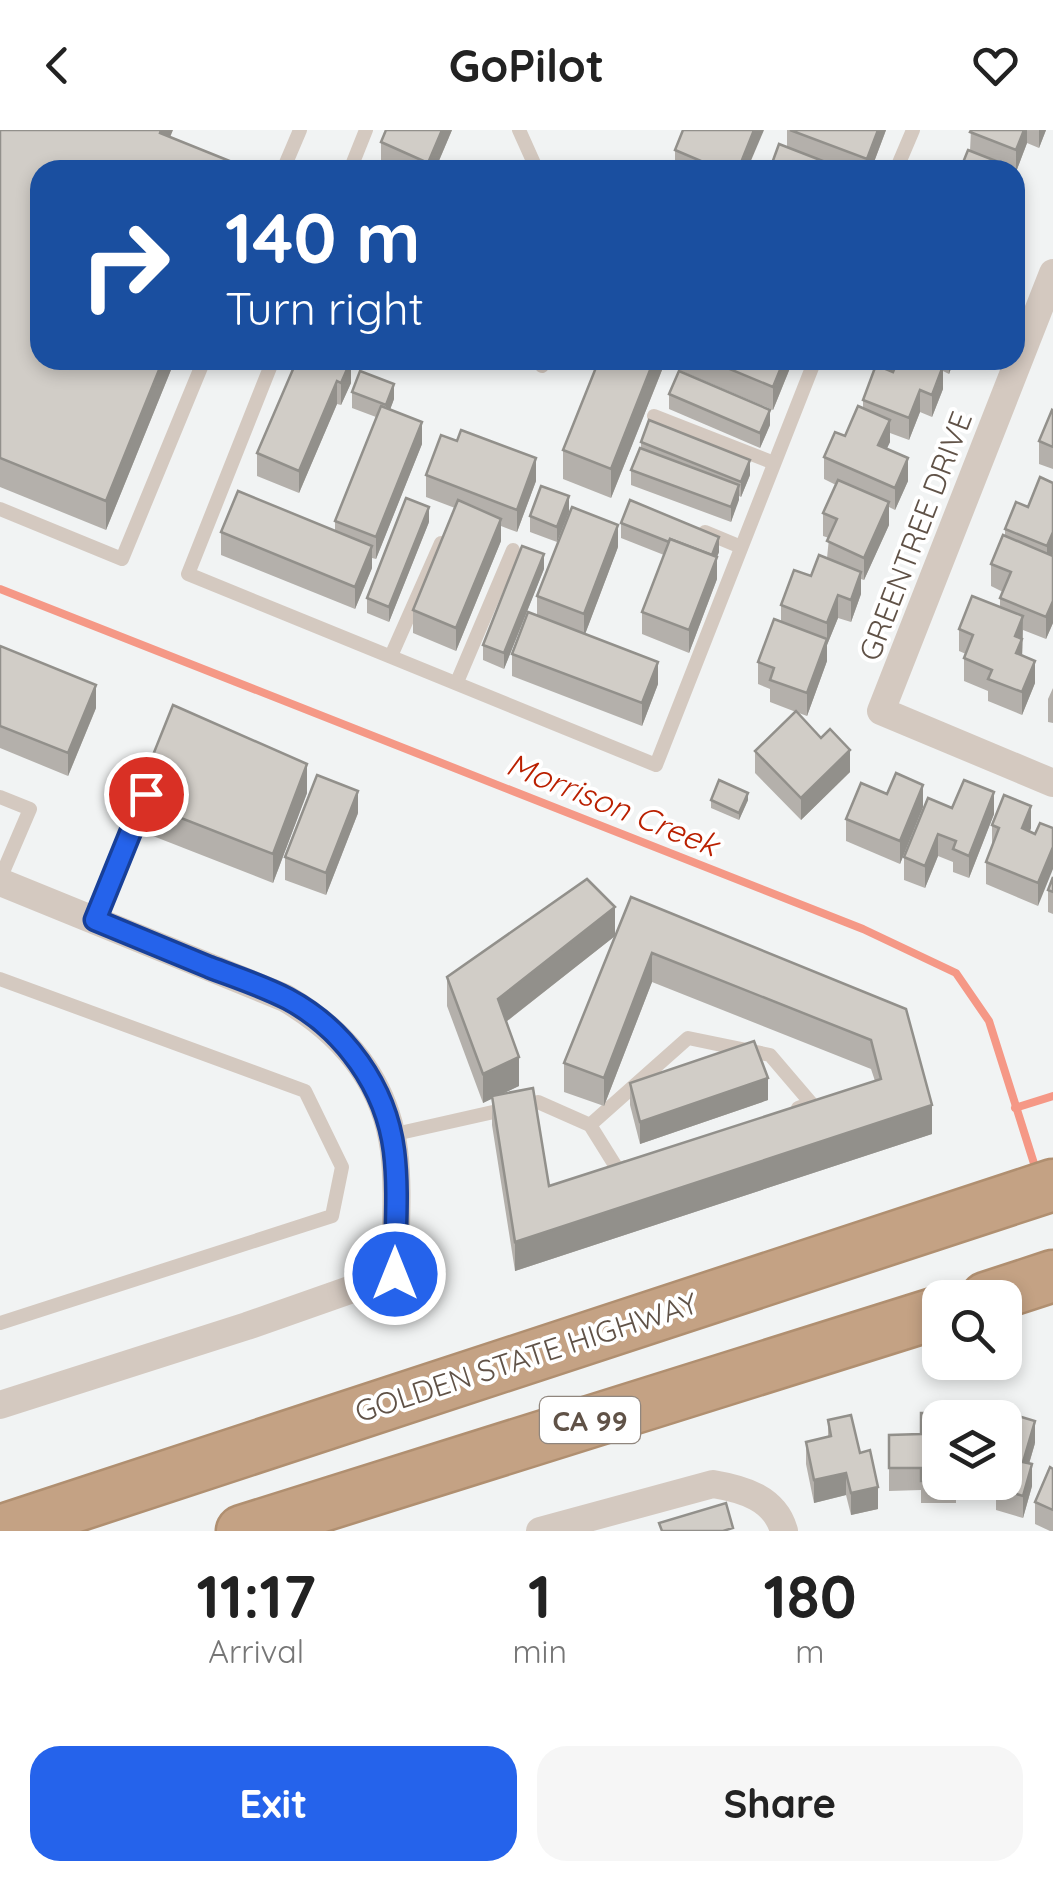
<!DOCTYPE html>
<html lang="en">
<head>
<meta charset="utf-8">
<style>
  :root { --surface:#fff; --page:#f6f6f6; --text:#222; --muted:#767676; --accent:#2563eb }
  body { margin:0; font-family:Quicksand,sans-serif; background:var(--page); color:var(--text); height:100vh; display:flex; flex-direction:column; font-size:38px; white-space:nowrap }
  * { box-sizing:border-box; margin:0 }
  p { font-size:32px; color:var(--muted) }
  .icon { flex:none; width:55px; height:55px; fill:none; stroke:currentColor; stroke-width:2; stroke-linecap:round; stroke-linejoin:round }
  .map { position:relative; height:1401px; overflow:hidden }
  .details { display:flex; flex-direction:column; background:var(--surface); flex:1 }
  .details>* { flex:none }
  .guide { position:absolute; left:30px; top:30px; width:995px; height:210px; border-radius:30px; box-shadow:0 5px 15px #0003; background:#1a4fa0; color:#fff; overflow:hidden }
  .buttons { position:absolute; left:922px; top:1150px; display:grid; gap:20px }
  .buttons a { display:grid; place-items:center; width:100px; height:100px; border-radius:20px; background:var(--surface); box-shadow:0 5px 15px #0003; font-size:50px }
  .pin { position:absolute; display:grid; place-items:center; width:85px; height:85px; color:#fff; margin:-42px; border:5px solid #fff; border-radius:50%; box-shadow:0 2px 10px #0007 }
  .me { position:absolute; width:110px; margin:-55px; rotate:0deg; stroke-linejoin:round; filter:drop-shadow(0 0 8px #0008) }
  .turn { display:flex; align-items:center; gap:35px; height:210px; padding:0 30px; font-size:45px }
  .turn .icon { width:130px; height:130px; stroke-width:2.5 }
  .turn b { display:block; font-size:70px; line-height:85px }
  .eta { display:flex; justify-content:space-evenly; align-items:center; height:170px; text-align:center }
  .eta b { font-size:60px; font-weight:700; line-height:70px }
  .button { display:flex; gap:20px; margin-top:auto; padding:20px 30px }
  .button a { flex:1; height:115px; border-radius:30px; background:var(--accent); color:#fff; font-size:40px; font-weight:700; line-height:115px; text-align:center }
  .button a+a { background:var(--page); color:var(--text) }
  header { display:flex; justify-content:space-between; align-items:center; height:130px; padding:0 30px; background:var(--surface); font-size:45px; font-weight:700 }
  .map>svg:first-child { display:block }
</style>
</head>
<body>
<header><svg class="icon" aria-label="back" viewBox="0 0 24 24"><path d="M15 5l-7 7 7 7"/></svg>GoPilot<svg class="icon" aria-label="heart" viewBox="0 0 24 24"><path d="M12 20l-8-8c-3-5 5-10 8-4 3-6 11-1 8 4z"/></svg></header>
<div class="map">
<svg width="1053" height="1401" viewBox="0 0 1053 1401">
  <rect width="100%" height="100%" fill="#f1f3f3"/>
  <g fill="none" stroke-linecap="round" stroke-linejoin="round">
    <g stroke="#f59886" stroke-width="8">
      <path d="M0 459 863 799 956 843 989 891 1037 1043"/>
      <path d="M1015 978 1053 966"/>
    </g>
    <g stroke="#b08f70" stroke-width="55">
      <g id="highway">
        <path d="M986 1168 1053 1146"/>
        <path d="M0 1401 1053 1055"/>
        <path d="M242 1401 940 1182"/>
      </g>
    </g>
    <g stroke="#d4c9c0" stroke-width="14">
      <path d="M519 0 537 40"/>
      <path d="M283 40 300 0"/>
      <path d="M350 40 366 0"/>
      <path d="M896 40 913 0"/>
      <path d="M273 230 188 444 656 635 815 230"/>
      <path d="M542 236 545 230"/>
      <path d="M654 286 774 333"/>
      <path d="M0 379 122 429 204 230"/>
      <path d="M705 402 741 417"/>
      <path d="M391 526 441 413"/>
      <path d="M457 552 513 420"/>
      <path d="M0 667 30 679 0 749"/>
      <path d="M95 790 142 674"/>
      <path d="M0 849 305 961 342 1037 332 1086 0 1193"/>
      <path d="M590 995 688 908 770 925 811 973 798 978"/>
      <path d="M391 1005 538 972 590 995 618 1040 626 1037"/>
    </g>
    <g stroke="#d4c9c0" stroke-width="28">
      <path d="M1053 143 881 581 1053 653"/>
      <path d="M0 752 285 868C343 902 385 951 394 1020 399 1060 395 1103 395 1144L247 1196 0 1275"/>
      <path d="M540 1401 713 1354C743 1359 775 1368 784 1401"/>
    </g>
    <use href="#highway" stroke="#c4a284" stroke-width="50"/>
  </g>
  <g fill="#b4b0ab">
    <path d="M0 0 170 7 242 40 175 230 106 400 0 357Z"/>
    <path d="M386 0H452L435 40H393L381 35V12Z"/>
    <path d="M787 0H886L871 40H771V36L787 17Z"/>
    <path d="M971 0H1046L1039 18 1027 13 1016 42 1015 40H1011L996 34V40L970 21Z"/>
    <path d="M675 20 747 40H675Z"/>
    <path d="M297 230 351 253 341 275 337 274 299 363 257 346V323Z"/>
    <path d="M377 230H407L403 240Z"/>
    <path d="M599 230H666L611 368 563 349V320Z"/>
    <path d="M679 230H790V238L773 280 679 240Z"/>
    <path d="M898 230H954L949 244 943 241V259L932 287 920 282 909 310 890 303V312L886 319 908 351 895 380 889 377V395L864 450 861 449V464L851 492 838 488 827 515V531L807 586 796 582 850 642 801 690 755 643V621L796 582 770 572V559L758 554V532L781 492V475L827 428 829 408 823 406V383L836 355 824 349V327L845 306 863 278V270L893 242Z"/>
    <path d="M352 262 394 269 390 279 422 314 376 429 372 428V438L355 479 221 425V402L335 401V391L376 287 352 278Z"/>
    <path d="M669 264 770 295 760 318 669 279Z"/>
    <path d="M1053 281V339L1039 334V311Z"/>
    <path d="M641 312 750 345 741 367 739 366 731 392 631 355V340L641 318Z"/>
    <path d="M426 345 536 351 517 402 501 396V411L456 521 413 503V480L455 378 426 367Z"/>
    <path d="M1053 353V493L1046 509 1023 500 1022 525 1035 553 1022 585 988 571V561L964 551V528L966 524 959 521V499L1000 477V468L1003 462 991 456V434L1005 406V399Z"/>
    <path d="M569 382 557 412 530 402V386Z"/>
    <path d="M429 392 389 492 367 483V468Z"/>
    <path d="M621 393 719 422 717 427V449L689 523 642 504V482L664 425 621 408Z"/>
    <path d="M618 417 585 504 658 554 642 596 512 546V524L537 485V466Z"/>
    <path d="M544 439 504 539 483 530V515Z"/>
    <path d="M0 516 96 578 68 646 0 618Z"/>
    <path d="M1053 558V593L1048 592V569Z"/>
    <path d="M307 663 273 753 135 699V670Z"/>
    <path d="M887 664 923 677 900 734 846 711V689Z"/>
    <path d="M711 670H748L739 690 711 678Z"/>
    <path d="M952 678 994 684 969 748 953 742V732L938 726 925 758 904 750V727Z"/>
    <path d="M358 683 326 765 285 750V727Z"/>
    <path d="M1040 693 1038 776 986 754V732L992 716V695L1031 698 1030 701 1035 704Z"/>
    <path d="M1053 747V784L1048 782V760Z"/>
    <path d="M631 767 906 879 932 1004 515 1141 492 995V968L483 973 447 876V847L615 806 506 892 519 956 501 964 549 1056 875 951 871 939 652 852 604 976 564 962V933Z"/>
    <path d="M630 953 768 970 640 1014 630 975Z"/>
    <path d="M940 1288V1352H956V1373H921V1360L889 1361V1305L921 1304Z"/>
    <path d="M828 1290 860 1323 878 1379 851 1385 846 1365 814 1373 806 1334V1312L828 1307Z"/>
    <path d="M1035 1313 1029 1334 1032 1356 1023 1388 996 1380V1361L970 1353 1005 1352Z"/>
    <path d="M1053 1339V1401H1050L1035 1394V1372Z"/>
  </g>
  <g fill="#92908b">
    <path d="M161 0H173L160 32V3Z"/>
    <path d="M442 0H452L435 40H428V33Z"/>
    <path d="M754 0H764L747 40H738Z"/>
    <path d="M878 0H886L871 40H867V29Z"/>
    <path d="M1024 0H1027V13L1016 42V20Z"/>
    <path d="M1039 0H1046L1039 18Z"/>
    <path d="M163 230H175L106 400V371Z"/>
    <path d="M351 230V253L341 275V253Z"/>
    <path d="M654 230H666L611 368V339Z"/>
    <path d="M784 230H790V238L773 280V257Z"/>
    <path d="M949 230H954L949 244Z"/>
    <path d="M943 236V259L932 287V265Z"/>
    <path d="M337 251V274L299 363V341Z"/>
    <path d="M394 254V269L386 291V275Z"/>
    <path d="M920 260V282L909 310V288Z"/>
    <path d="M770 280V295L760 318V303Z"/>
    <path d="M890 290V312L878 338V315Z"/>
    <path d="M422 292V314L376 429V407Z"/>
    <path d="M536 328V351L517 402V380Z"/>
    <path d="M908 328V351L895 380V358Z"/>
    <path d="M750 330V345L741 367V352Z"/>
    <path d="M739 355V370L731 392V377Z"/>
    <path d="M569 366V382L557 412V397Z"/>
    <path d="M889 372V395L864 450V428Z"/>
    <path d="M429 377V392L389 492V477Z"/>
    <path d="M501 389V411L456 521V498Z"/>
    <path d="M618 395V417L584 507V484Z"/>
    <path d="M1053 402V424L1047 439V416Z"/>
    <path d="M719 407V422L710 444V429Z"/>
    <path d="M372 416V438L355 479V457Z"/>
    <path d="M544 424V439L504 539V523Z"/>
    <path d="M717 427V449L689 523V500Z"/>
    <path d="M861 442V464L851 492V470Z"/>
    <path d="M838 465V488L827 515V493Z"/>
    <path d="M1053 471V493L1046 509V487Z"/>
    <path d="M1023 486 1022 531 1016 546 1015 506Z"/>
    <path d="M827 509V531L807 586V563Z"/>
    <path d="M1035 531V553L1022 585V562Z"/>
    <path d="M658 532V554L642 596V573Z"/>
    <path d="M96 555V578L68 646V623Z"/>
    <path d="M850 620V642L801 690V668Z"/>
    <path d="M307 634V663L273 753V724Z"/>
    <path d="M923 655V677L900 734V711Z"/>
    <path d="M358 661V683L326 765V743Z"/>
    <path d="M994 662V684L969 748V726Z"/>
    <path d="M748 663V670L739 690V683Z"/>
    <path d="M1031 676V698L1022 721V698Z"/>
    <path d="M938 704V726L925 758V736Z"/>
    <path d="M1053 717V739L1038 776V753Z"/>
    <path d="M615 777V806L498 898V869Z"/>
    <path d="M652 823V852L604 976V948Z"/>
    <path d="M519 927V956L483 973V944Z"/>
    <path d="M768 948V970L640 1014V992Z"/>
    <path d="M932 975V1004L515 1141V1112Z"/>
    <path d="M1035 1291V1313L1023 1354V1332Z"/>
    <path d="M1032 1334V1356L1023 1388V1366Z"/>
    <path d="M846 1343V1365L814 1373V1350Z"/>
    <path d="M878 1357V1379L851 1385V1363Z"/>
  </g>
  <g fill="#d1cdc7" stroke="#92908b" stroke-width="2.5">
    <path d="M0 0H161L160 3 242 36 240 40H40V230H163L106 371 0 328Z"/>
    <path d="M386 0H442L428 33 381 12Z"/>
    <path d="M683 0H754L738 40H722L675 20Z"/>
    <path d="M790 0H878L867 29Z"/>
    <path d="M971 0H1024L1016 20 970 2Z"/>
    <path d="M779 14 846 40H780L771 36Z"/>
    <path d="M968 20 996 31 992 40H960Z"/>
    <path d="M297 230H351L341 253 337 251 299 341 257 323Z"/>
    <path d="M599 230H654L611 339 563 320Z"/>
    <path d="M708 230H784L773 257Z"/>
    <path d="M898 230H926L943 236 932 265 920 260 909 288 863 270 876 235 893 242Z"/>
    <path d="M360 241 394 254 386 275 352 262Z"/>
    <path d="M679 241 770 280 760 303 669 264Z"/>
    <path d="M381 276 422 292 376 407 335 391Z"/>
    <path d="M858 276 890 290 878 315 908 328 895 358 824 327 835 302 845 306Z"/>
    <path d="M1052 280 1053 281V317L1039 311Z"/>
    <path d="M649 290 750 330 741 352 641 312Z"/>
    <path d="M461 300 536 328 517 380 426 345 441 305 457 311Z"/>
    <path d="M640 318 739 355 731 377 631 340Z"/>
    <path d="M1040 347 1053 353V402L1047 416 1005 399 1016 372 1028 377Z"/>
    <path d="M838 350 889 372 864 428 827 411 837 389 823 383Z"/>
    <path d="M541 356 569 366 557 397 530 386Z"/>
    <path d="M238 361 372 416 355 457 221 402Z"/>
    <path d="M406 368 429 377 389 477 367 468Z"/>
    <path d="M458 370 501 389 456 498 413 480Z"/>
    <path d="M630 370 719 407 712 425 670 409 669 412 621 393Z"/>
    <path d="M572 377 618 395 584 484 537 466Z"/>
    <path d="M1003 405 1053 426V471L1046 487 1000 468 1011 442 991 434Z"/>
    <path d="M670 409 717 427 689 500 642 482Z"/>
    <path d="M522 416 544 424 504 523 483 515Z"/>
    <path d="M819 425 861 442 851 470 838 465 827 493 781 475 794 440 811 446Z"/>
    <path d="M972 466 1023 486 1015 506 1022 509 1016 523 1035 531 1022 562 988 549 992 540 964 528 973 505 959 499Z"/>
    <path d="M528 482 658 532 642 573 512 524Z"/>
    <path d="M774 489 827 509 807 563 770 550 774 538 758 532Z"/>
    <path d="M0 516 96 555 68 623 0 596Z"/>
    <path d="M173 575 307 634 273 724 135 670Z"/>
    <path d="M796 581 821 608 830 599 850 620 801 668 755 621Z"/>
    <path d="M896 643 923 655 900 711 846 689 861 653 887 664Z"/>
    <path d="M317 645 358 661 326 743 285 727Z"/>
    <path d="M719 650 748 663 739 683 711 670Z"/>
    <path d="M964 650 994 662 969 726 953 719 956 711 938 704 925 736 904 727 928 668 952 678Z"/>
    <path d="M1004 665 1031 676 1022 698 1035 704 1040 693 1053 698V717L1038 753 986 732 999 698 992 695Z"/>
    <path d="M1053 747V762L1048 760Z"/>
    <path d="M587 749 615 777 498 869 519 927 483 944 447 847Z"/>
    <path d="M631 767 906 879 932 975 515 1112 492 966 533 958 549 1056 881 949 871 910 652 823 604 948 564 933Z"/>
    <path d="M754 911 768 948 640 992 630 953Z"/>
    <path d="M985 1279 1008 1286V1283L1035 1291 1023 1332 1032 1334 1023 1366 996 1358 998 1352H1005V1288H983Z"/>
    <path d="M921 1283H956V1288H940V1350L921 1351V1338H889V1305L921 1304Z"/>
    <path d="M851 1285 860 1323 870 1320 878 1357 851 1363 846 1343 814 1350 806 1312 831 1306 828 1290Z"/>
    <path d="M1050 1337 1053 1339V1380L1035 1372Z"/>
    <path d="M726 1373 733 1398 723 1401H662L659 1393Z"/>
  </g>
  <g fill="none" stroke-linecap="round" stroke-linejoin="round">
    <g stroke="#184099" stroke-width="25">
      <path id="route" d="M146 664 95 790C133 806 171 821 209 837 235 847 263 856 288 869 344 899 386 957 394 1021 399 1061 395 1103 395 1144"/>
    </g>
    <use href="#route" stroke="#2563eb" stroke-width="18"/>
  </g>
  <g text-anchor="middle" dominant-baseline="central" stroke-width="8" stroke-linejoin="round" paint-order="stroke">
    <rect fill="#fff" stroke="#90867e" stroke-width="2.5" x="540" y="1267" width="100" height="46" rx="8"/>
    <g font-size="28" font-weight="bold" fill="#605247">
      <text x="590" y="1290">CA 99</text>
    </g>
    <g font-size="30" fill="#605247" stroke="#fff">
      <text transform="translate(915 406) rotate(-69)">GREENTREE DRIVE</text>
      <text transform="translate(526 1227) rotate(-18)">GOLDEN STATE HIGHWAY</text>
    </g>
    <g font-size="32" font-style="italic" fill="#ba2000" stroke="#fff">
      <text transform="translate(613 674) rotate(22)">Morrison Creek</text>
    </g>
  </g>
</svg>
<div class="buttons">
<a><svg class="icon" aria-label="search" viewBox="0 0 24 24"><circle cx="10" cy="10" r="6"/><path d="M15 15l6 6"/></svg></a>
<a><svg class="icon" aria-label="layers" viewBox="0 0 24 24"><path d="M12 4l9 5-9 5-9-5zM3 14l9 5 9-5"/></svg></a>
</div>
<div class="pin" style="left:146px;top:664px;background:#d93025"><svg class="icon" aria-label="arrive" viewBox="0 0 24 24"><path d="M6 21V4h12l-3 4 3 4H6"/></svg></div>
<svg class="me" style="left:395px;top:1144px" viewBox="-20 -20 40 40"><circle r="17" fill="#2563eb" stroke="#fff" stroke-width="3"/><path d="M0-11L8 9 0 5-8 9z" fill="#fff"/></svg>
<div class="guide">
<div class="turn"><svg class="icon" aria-label="right" viewBox="0 0 24 24"><path d="M7 20v-9h11M14 6l5 5-5 5"/></svg><div><b>140 m</b>Turn right</div></div>
</div>
</div>
<section class="details">
<div class="eta">
<div><b>11:17</b><p>Arrival</p></div>
<div><b>1</b><p>min</p></div>
<div><b>180</b><p>m</p></div>
</div>
<div class="button"><a>Exit</a><a>Share</a></div>
</section>
</body>
</html>
